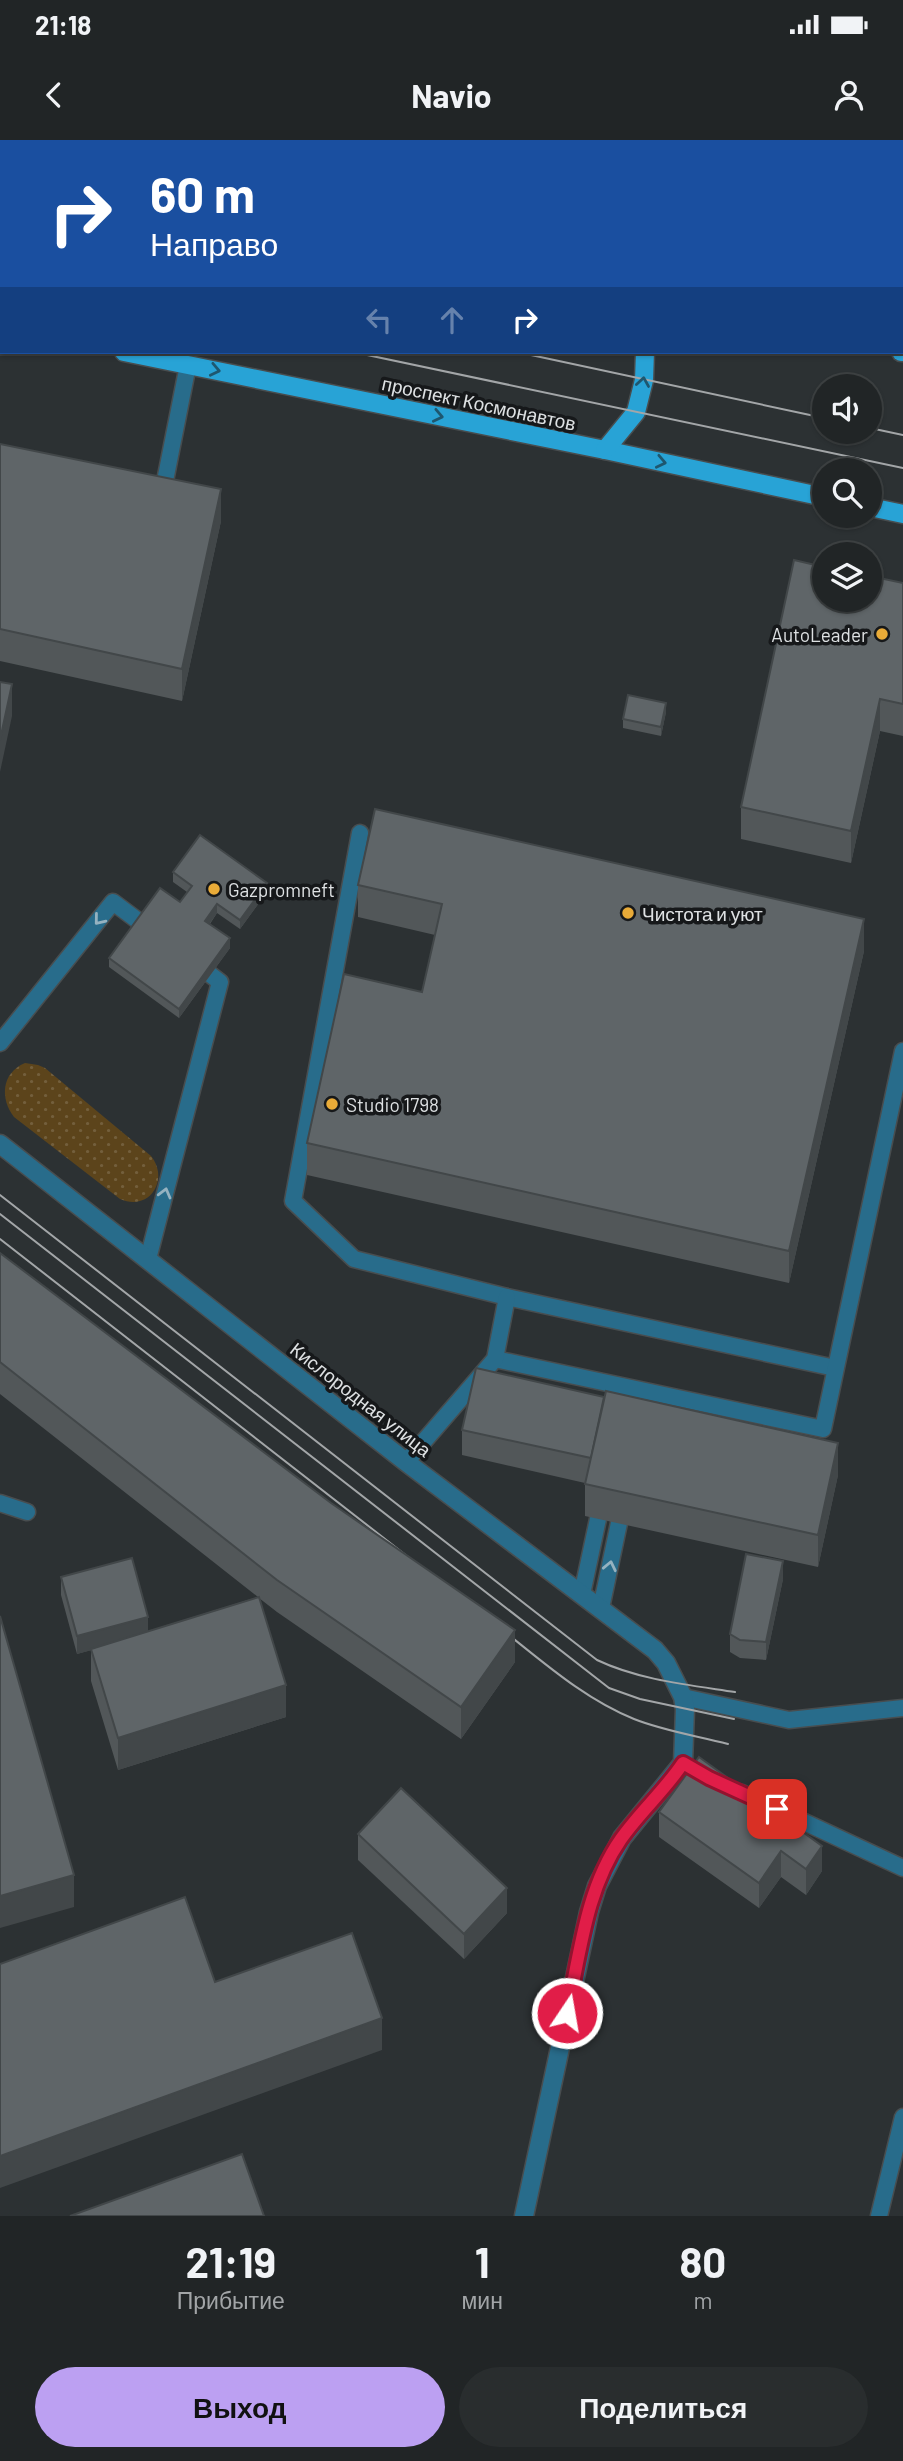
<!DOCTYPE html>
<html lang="ru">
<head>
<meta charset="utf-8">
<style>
  :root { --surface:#212526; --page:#292d2e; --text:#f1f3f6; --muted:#a2a5a7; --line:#3e4243; --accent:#bca0f2 }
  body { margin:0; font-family:Barlow,sans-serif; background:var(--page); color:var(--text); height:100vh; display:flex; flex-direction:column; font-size:26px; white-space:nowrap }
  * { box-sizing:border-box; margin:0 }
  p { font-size:23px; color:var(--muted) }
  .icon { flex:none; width:38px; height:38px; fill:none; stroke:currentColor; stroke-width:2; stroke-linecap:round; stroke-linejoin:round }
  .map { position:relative; height:2076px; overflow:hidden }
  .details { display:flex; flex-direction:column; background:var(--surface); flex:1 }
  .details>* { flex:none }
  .guide { position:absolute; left:0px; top:0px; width:903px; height:214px; box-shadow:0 2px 5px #0004,0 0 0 2px var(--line); background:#1a4fa0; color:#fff; overflow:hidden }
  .buttons { position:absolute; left:812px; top:234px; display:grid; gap:14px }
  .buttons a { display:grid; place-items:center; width:70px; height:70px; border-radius:50%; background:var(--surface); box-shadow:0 2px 5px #0004,0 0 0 2px var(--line); font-size:35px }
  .pin { position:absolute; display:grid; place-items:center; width:60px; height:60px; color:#fff; margin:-30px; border-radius:14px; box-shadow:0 4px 10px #0006 }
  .me { position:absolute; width:77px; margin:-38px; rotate:12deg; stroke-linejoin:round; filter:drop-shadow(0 0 5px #0008) }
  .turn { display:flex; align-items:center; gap:24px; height:147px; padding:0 35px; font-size:32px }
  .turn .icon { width:91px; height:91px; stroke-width:2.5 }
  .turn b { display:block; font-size:49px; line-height:60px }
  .lanes { display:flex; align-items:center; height:66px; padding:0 35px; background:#0003; justify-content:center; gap:35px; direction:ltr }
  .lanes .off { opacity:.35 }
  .eta { display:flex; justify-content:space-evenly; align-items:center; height:119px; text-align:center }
  .eta b { font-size:42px; font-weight:700; line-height:49px }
  .cta { display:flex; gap:14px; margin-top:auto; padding:14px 35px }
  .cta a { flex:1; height:80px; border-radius:42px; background:var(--accent); color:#111; font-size:28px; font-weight:700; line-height:80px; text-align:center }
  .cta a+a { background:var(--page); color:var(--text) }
  .status { display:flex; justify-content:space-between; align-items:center; height:49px; padding:0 35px; background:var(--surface); direction:ltr }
  .status svg { height:19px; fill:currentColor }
  header { display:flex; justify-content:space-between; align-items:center; height:91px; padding:0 35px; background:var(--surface); font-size:32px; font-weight:700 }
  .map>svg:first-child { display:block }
</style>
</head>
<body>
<div class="status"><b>21:18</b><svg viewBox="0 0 49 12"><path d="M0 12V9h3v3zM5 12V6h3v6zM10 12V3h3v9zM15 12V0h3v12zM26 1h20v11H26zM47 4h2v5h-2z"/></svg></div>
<header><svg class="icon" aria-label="back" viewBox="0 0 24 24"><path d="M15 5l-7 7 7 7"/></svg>Navio<svg class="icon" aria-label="person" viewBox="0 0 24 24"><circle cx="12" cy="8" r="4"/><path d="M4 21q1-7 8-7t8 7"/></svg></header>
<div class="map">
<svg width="903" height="2076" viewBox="0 0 903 2076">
  <defs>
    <pattern id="grass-dots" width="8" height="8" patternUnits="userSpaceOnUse" patternTransform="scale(1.75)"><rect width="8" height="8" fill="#5c441b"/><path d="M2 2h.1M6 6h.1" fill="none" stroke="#735f3c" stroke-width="1.8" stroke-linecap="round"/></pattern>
  </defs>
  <rect width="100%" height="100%" fill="#2c3133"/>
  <path fill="url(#grass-dots)" d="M25 923 38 925 45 928 151 1016C170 1040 149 1072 120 1059L14 977C0 959 1 933 25 923Z"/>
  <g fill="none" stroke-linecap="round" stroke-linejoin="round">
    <g stroke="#484d4f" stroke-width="19">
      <g id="service">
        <path d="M349 2 350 0"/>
        <path d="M164 346 188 225"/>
        <path d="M360 693 293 1061 354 1119 507 1157 835 1228"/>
        <path d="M0 903 113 762 153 792"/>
        <path d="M148 1119 220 842 194 822"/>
        <path d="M495 1219 823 1289 903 911"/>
        <path d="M406 1322 495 1219 507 1157"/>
        <path d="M0 1363 27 1372"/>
        <path d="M582 1454 598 1379"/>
        <path d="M601 1468 619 1383"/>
        <path d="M683 1557 789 1580 903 1568"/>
        <path d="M742 1653 903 1728"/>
        <path d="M879 2076 903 1977"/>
      </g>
    </g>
    <g stroke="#484d4f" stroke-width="21">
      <path id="minor" d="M0 1004 406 1322 655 1510 666 1523 683 1557 685 1569 683 1623 622 1698 597 1746 589 1772 524 2076"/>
    </g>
    <g stroke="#484d4f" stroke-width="21">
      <g id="primary">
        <path d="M0 24H2"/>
        <path d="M0 186 2 187"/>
        <path d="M124 212 605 310 824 357"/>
        <path d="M901 212H903"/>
        <path d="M605 310 636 272 644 240 645 212"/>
        <path d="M870 367 903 374"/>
      </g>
    </g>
    <use href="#service" stroke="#286c8b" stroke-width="16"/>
    <use href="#minor" stroke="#286c8b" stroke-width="18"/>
    <use href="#primary" stroke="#28a3d6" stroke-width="18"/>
    <g stroke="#a3a6a8" stroke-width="2">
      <path d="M0 98 2 99"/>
      <path d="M0 136H2"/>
      <path d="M353 212 903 328"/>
      <path d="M517 212 824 278"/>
      <path d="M870 288 903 295"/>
      <path d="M0 1055 597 1520C639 1540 689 1545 735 1552"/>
      <path d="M0 1074 609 1548 640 1559 734 1579"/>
      <path d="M0 1099 412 1420"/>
      <path d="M500 1488C542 1521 584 1559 634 1579 664 1591 698 1596 728 1604"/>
    </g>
  </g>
  <g fill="#525759">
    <path d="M0 304 221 381 182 561 0 521Z"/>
    <path d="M903 443V596L880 591 851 723 741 699V667Z"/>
    <path d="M666 572 661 596 623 588V579Z"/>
    <path d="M173 732 267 752 240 789 217 773 210 784 230 808 179 878 109 827V818L180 762 187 752 173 742Z"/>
    <path d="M358 745 864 811 789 1143 307 1035V1003L422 852 435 795 358 777Z"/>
    <path d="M0 1113 515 1522 461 1599 277 1472 259 1458 286 1577 118 1630 91 1541V1510L77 1514 61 1455V1437L148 1491 258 1457 0 1254Z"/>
    <path d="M462 1290 838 1335 818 1427 585 1376V1343L462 1315Z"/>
    <path d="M783 1439 766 1520 740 1518 730 1512V1494Z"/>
    <path d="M699 1617 822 1731 806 1755 781 1737 759 1768 659 1697V1672Z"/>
    <path d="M358 1694 507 1773 464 1819 358 1720Z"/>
  </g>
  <g fill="#424749">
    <path d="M221 349V381L182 561V529Z"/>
    <path d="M12 544V576L0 632V600Z"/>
    <path d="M880 559V591L851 723V691Z"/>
    <path d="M666 563V572L661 596V587Z"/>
    <path d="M267 743V752L240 789V780Z"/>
    <path d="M217 764V773L205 790V781Z"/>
    <path d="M864 779V811L789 1143V1111Z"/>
    <path d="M230 798V808L179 878V869Z"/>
    <path d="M838 1303V1335L818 1427V1395Z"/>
    <path d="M783 1421V1439L766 1520V1502Z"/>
    <path d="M148 1477V1495L77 1514V1496Z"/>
    <path d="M515 1490V1522L461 1599V1567Z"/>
    <path d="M286 1545V1577L118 1630V1598Z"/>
    <path d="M822 1706V1731L806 1755V1729Z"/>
    <path d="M781 1711V1737L759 1768V1743Z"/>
    <path d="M74 1735V1767L0 1788V1756Z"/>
    <path d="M507 1748V1773L464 1819V1794Z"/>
    <path d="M382 1878V1910L0 2048V2016Z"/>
  </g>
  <g fill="#5f6568" stroke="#424749" stroke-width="2">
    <path d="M0 304 221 349 182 529 0 489Z"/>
    <path d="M794 420 824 427V460H870V436L903 443V564L880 559 851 691 741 667Z"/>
    <path d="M0 542 12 544 0 600Z"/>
    <path d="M628 555 666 563 661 587 623 579Z"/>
    <path d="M375 669 864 779 789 1111 307 1003 344 834 422 852 442 764 358 745Z"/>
    <path d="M200 695 267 743 240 780 217 764 205 781 230 798 179 869 109 818 160 748 180 762 192 746 173 732Z"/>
    <path d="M0 1113 331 1363 515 1490 461 1567 277 1440 0 1222Z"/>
    <path d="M476 1228 604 1257 591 1318 462 1290Z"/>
    <path d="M606 1251 838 1303 818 1395 585 1344Z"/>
    <path d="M746 1414 783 1421 766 1502 740 1500 730 1494Z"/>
    <path d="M132 1418 148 1477 77 1496 61 1437Z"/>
    <path d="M259 1457 286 1545 118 1598 91 1509Z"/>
    <path d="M0 1476 74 1735 0 1756Z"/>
    <path d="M699 1617 822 1706 806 1729 781 1711 759 1743 659 1672Z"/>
    <path d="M401 1648 507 1748 464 1794 358 1694Z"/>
    <path d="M185 1757 215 1842 352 1793 382 1878 0 2016V1824Z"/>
    <path d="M242 2014 264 2076H70Z"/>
  </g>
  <defs><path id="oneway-chevron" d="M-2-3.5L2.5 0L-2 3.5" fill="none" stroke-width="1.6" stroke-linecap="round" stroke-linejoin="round" transform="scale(1.75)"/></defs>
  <g stroke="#1e576f">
    <use href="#oneway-chevron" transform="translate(215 230) rotate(12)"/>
    <use href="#oneway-chevron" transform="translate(643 242) rotate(-81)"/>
    <use href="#oneway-chevron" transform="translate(438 276) rotate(12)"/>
    <use href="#oneway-chevron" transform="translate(661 322) rotate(12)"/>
  </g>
  <g stroke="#95b2c0">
    <use href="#oneway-chevron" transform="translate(99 780) rotate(129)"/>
    <use href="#oneway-chevron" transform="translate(165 1053) rotate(-75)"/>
    <use href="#oneway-chevron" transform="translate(610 1426) rotate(-78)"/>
  </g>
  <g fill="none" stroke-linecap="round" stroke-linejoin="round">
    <g stroke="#92132f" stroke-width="18">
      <path id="route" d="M567 1873C580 1814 586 1749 621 1699 640 1672 665 1650 683 1623L709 1638 777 1669"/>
    </g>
    <use href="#route" stroke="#e11d48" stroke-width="12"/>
  </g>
  <g fill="#e9ab38" stroke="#16181a" stroke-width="2.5">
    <circle cx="882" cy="494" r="7"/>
    <circle cx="214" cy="749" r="7"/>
    <circle cx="628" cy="773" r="7"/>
    <circle cx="332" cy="964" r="7"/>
  </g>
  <g text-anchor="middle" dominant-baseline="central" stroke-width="7" stroke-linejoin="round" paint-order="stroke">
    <g font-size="19" fill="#dee1e3" stroke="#16181a">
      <text transform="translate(479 263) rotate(12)">проспект Космонавтов</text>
      <text transform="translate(361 1259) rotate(38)">Кислородная улица</text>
    </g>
    <g font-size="19" fill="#dee1e3" stroke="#16181a" text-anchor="start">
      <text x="868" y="494" text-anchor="end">AutoLeader</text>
      <text x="228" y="749">Gazpromneft</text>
      <text x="642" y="773">Чистота и уют</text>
      <text x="346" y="964">Studio 1798</text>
    </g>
  </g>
</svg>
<div class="buttons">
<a><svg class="icon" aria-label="sound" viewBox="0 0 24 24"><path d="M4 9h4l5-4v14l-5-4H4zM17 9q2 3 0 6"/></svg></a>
<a><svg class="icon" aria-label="search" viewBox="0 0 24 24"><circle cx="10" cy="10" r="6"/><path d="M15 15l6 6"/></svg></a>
<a><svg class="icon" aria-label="layers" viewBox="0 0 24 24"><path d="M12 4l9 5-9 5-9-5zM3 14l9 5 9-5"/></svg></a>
</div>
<div class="pin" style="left:777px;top:1669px;background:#d93025"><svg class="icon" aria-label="arrive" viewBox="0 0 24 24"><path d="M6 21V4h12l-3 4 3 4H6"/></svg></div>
<svg class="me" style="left:567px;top:1873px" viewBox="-20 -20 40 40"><circle r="17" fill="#e11d48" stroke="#fff" stroke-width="3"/><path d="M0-11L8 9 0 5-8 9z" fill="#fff"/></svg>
<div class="guide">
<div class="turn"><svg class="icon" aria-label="right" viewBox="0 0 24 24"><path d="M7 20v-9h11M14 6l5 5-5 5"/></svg><div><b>60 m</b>Направо</div></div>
<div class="lanes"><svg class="icon off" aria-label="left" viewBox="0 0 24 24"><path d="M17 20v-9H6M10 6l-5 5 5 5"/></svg><svg class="icon off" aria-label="ahead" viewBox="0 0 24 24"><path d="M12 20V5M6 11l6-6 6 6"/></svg><svg class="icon" aria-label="right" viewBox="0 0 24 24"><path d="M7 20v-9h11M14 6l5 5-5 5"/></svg></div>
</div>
</div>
<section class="details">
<div class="eta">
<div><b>21:19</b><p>Прибытие</p></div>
<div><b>1</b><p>мин</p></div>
<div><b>80</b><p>m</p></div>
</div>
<div class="cta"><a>Выход</a><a>Поделиться</a></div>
</section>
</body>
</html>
